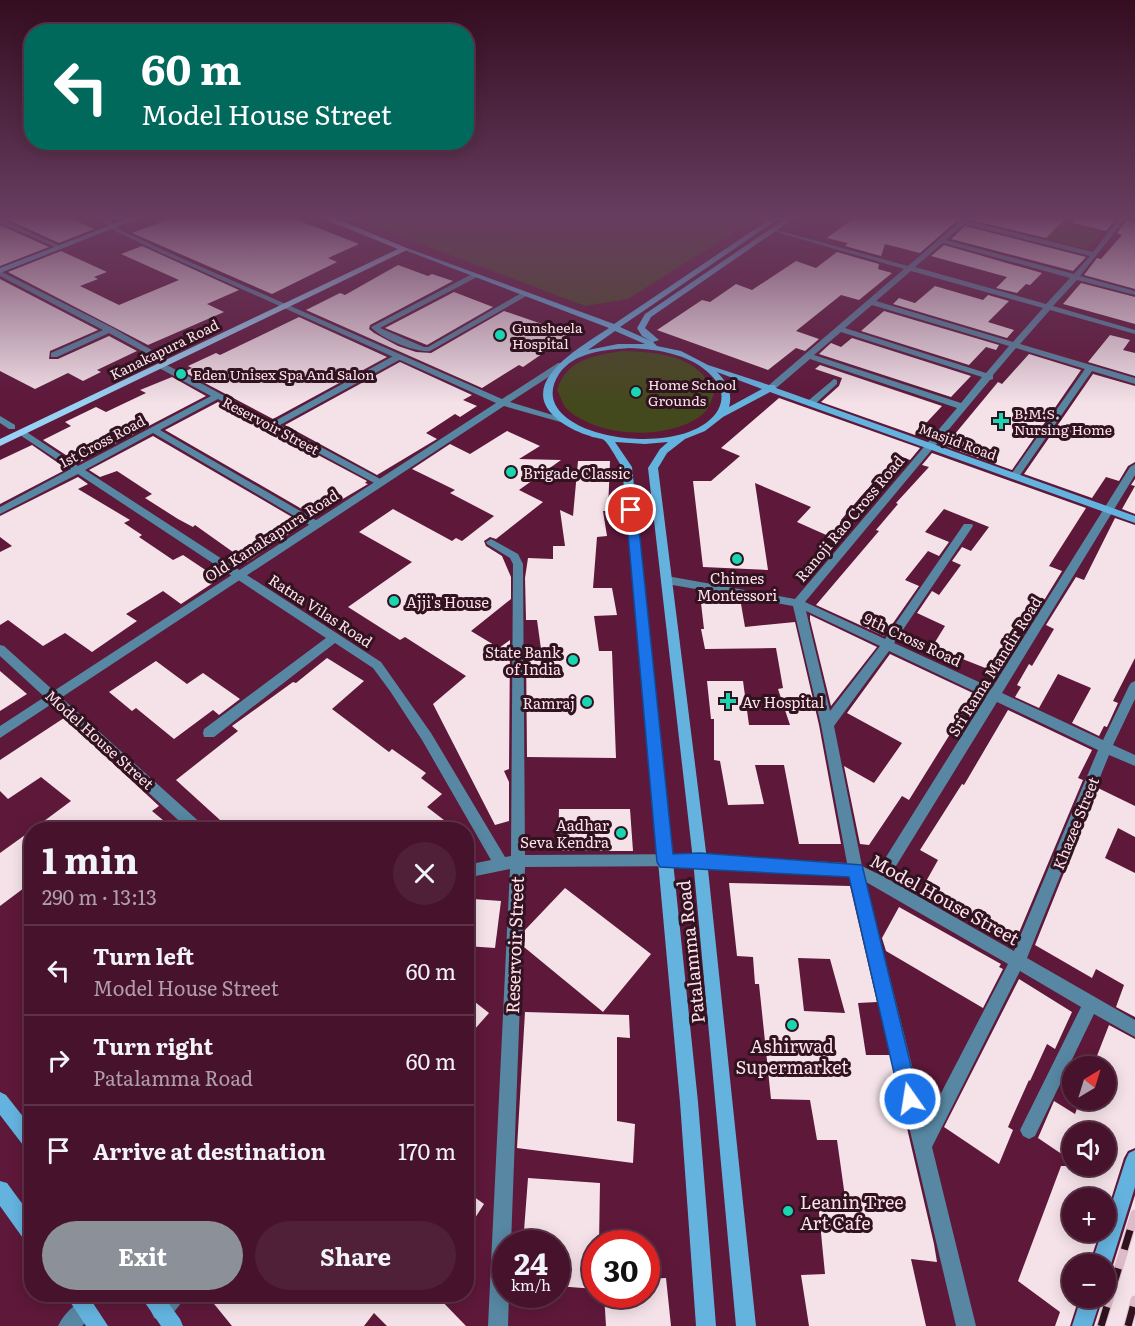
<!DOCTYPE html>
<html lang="en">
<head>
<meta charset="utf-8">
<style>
  :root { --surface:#46122c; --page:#502038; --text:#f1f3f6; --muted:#b09ea9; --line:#5e3248; --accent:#8c9099 }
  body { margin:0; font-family:Literata,serif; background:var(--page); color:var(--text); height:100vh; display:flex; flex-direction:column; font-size:22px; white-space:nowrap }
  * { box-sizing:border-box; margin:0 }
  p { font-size:20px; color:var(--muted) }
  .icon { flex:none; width:33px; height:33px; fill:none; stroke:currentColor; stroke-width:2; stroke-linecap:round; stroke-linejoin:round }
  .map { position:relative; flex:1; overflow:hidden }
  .side { position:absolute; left:24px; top:822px; width:450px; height:480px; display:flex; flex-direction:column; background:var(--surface); border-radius:24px; box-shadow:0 3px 15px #0003,0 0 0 2px var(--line) }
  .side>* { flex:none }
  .guide { position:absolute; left:24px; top:24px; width:450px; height:126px; border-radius:24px; box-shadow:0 3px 15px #0003,0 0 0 2px var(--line); background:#00695c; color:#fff; overflow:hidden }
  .needle { width:39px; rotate:38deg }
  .controls { position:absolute; left:1062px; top:1056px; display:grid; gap:12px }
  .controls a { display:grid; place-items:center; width:54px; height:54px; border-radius:50%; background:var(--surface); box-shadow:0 3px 15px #0003,0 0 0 2px var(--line); font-size:30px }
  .speed { position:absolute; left:492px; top:1230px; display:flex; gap:12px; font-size:30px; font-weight:700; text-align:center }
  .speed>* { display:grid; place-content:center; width:78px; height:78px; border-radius:50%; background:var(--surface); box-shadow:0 3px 15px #0003,0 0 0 2px var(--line); line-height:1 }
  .speed small { font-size:15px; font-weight:400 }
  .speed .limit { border:9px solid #d22; background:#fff; color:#111 }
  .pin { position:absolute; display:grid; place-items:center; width:51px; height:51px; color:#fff; margin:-26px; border:3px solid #fff; border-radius:50%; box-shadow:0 2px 6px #0007 }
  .me { position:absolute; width:66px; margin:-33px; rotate:347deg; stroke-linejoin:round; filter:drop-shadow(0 0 4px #0008) }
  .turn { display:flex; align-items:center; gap:21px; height:126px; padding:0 18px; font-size:27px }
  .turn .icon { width:78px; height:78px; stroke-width:2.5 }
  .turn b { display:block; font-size:42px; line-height:51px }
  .round { display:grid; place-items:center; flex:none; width:63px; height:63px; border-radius:32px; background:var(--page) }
  .head { display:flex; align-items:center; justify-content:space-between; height:102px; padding:0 18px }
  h1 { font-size:36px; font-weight:700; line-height:45px }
  .button { display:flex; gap:12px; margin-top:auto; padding:12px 18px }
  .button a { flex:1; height:69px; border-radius:36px; background:var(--accent); color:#fff; font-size:24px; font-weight:700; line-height:69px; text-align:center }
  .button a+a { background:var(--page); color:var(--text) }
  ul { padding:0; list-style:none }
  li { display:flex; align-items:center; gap:18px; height:90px; padding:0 18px; border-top:2px solid var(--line) }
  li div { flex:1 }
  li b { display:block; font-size:22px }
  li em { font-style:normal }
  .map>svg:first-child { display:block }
</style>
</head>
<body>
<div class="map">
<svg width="1135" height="1326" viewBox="0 0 1135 1326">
  <rect width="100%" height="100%" fill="#5e183a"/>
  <path fill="#6e2145" d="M810 217H870L856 247 792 229Z"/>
  <g fill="#44491d">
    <path d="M350 217H758L628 299 585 306Z"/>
    <path d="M1040 218 1101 233 1087 249 1025 233Z"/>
    <path d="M622 351C658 352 701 355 714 394 711 401 708 410 703 414 671 441 599 438 568 410 563 406 561 397 557 390 567 359 593 356 622 351Z"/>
  </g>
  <g fill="#f4e2e8" fill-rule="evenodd">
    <path d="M69 217 94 229 59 243 4 218Z"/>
    <path d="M175 217H290L359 244 328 258 337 262 272 294 132 233Z"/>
    <path d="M855 217H961L920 253 885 244 881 256 845 246 848 243 827 238Z"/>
    <path d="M974 217H1067L1046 238 972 220Z"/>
    <path d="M1075 217H1116L1117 218 1106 231 1074 223Z"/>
    <path d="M1127 220 1135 221V289L1084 275 1097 258 1101 259 1122 235 1117 233Z"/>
    <path d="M0 225 49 247 0 266Z"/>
    <path d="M965 226 1086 257 1073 271 951 239Z"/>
    <path d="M944 245 1042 273 1030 285 1026 284 1017 293 996 288 1007 277 931 256Z"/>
    <path d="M142 246 239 290 207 304 224 312 148 345 8 272 61 251 107 272 94 277 98 279 80 286 119 305 179 280 121 254Z"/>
    <path d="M837 252 879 264 878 269 892 273 859 300 841 295 796 331 819 339 805 351 796 348 768 370 657 330 702 300 710 302 736 284 752 290 796 261 816 268Z"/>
    <path d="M398 265 428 276 432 274 453 281 370 325 369 329 374 333 398 346 416 352 431 353 504 311 571 334 523 367 519 365 482 388 306 310 340 293 345 295Z"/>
    <path d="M0 279 98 330 50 351 49 359H58L109 336 137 351 97 370 101 372 83 381 68 373 35 389 0 371Z"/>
    <path d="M1081 283 1135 297V324L1063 304Z"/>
    <path d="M935 286 983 300 988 295 1009 301 988 322 1014 330 1007 338 893 304 899 298 915 303Z"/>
    <path d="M454 292 493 307 427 345 385 328Z"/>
    <path d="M884 311 999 345 996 350 986 347 969 365 861 331Z"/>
    <path d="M299 317 387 357 273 419 184 372 192 368 188 366 216 353 220 355Z"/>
    <path d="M1110 335 1130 340 1123 350 1135 353V376L1088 362Z"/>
    <path d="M852 338 971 376 951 397 819 354 831 343 841 347Z"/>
    <path d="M1029 354 1081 370 1012 470 945 446 998 382 1002 384Z"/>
    <path d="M400 362 472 395 463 400 477 406 460 417 455 414 426 433 437 439 377 475 285 425Z"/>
    <path d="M820 365 942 406 915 435 821 402 839 386 842 378 815 369Z"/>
    <path d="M1093 374 1135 386V462L1128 466 1119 481 1106 477 1092 498 1024 474Z"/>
    <path d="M172 377 206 396 78 463 43 440 71 426 65 422 96 407 106 412 146 393 140 390Z"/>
    <path d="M779 398 920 448 910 460 900 456 863 494 841 520 847 522 833 538 797 522 811 507 755 483 768 570 703 567 693 481H711L740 456 721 448Z"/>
    <path d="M218 402 367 481 365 483 368 484 314 516 165 430Z"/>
    <path d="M507 431 540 446 519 459 561 460 519 490 543 502 496 539 490 537 484 541 486 546 502 556 511 577V599L471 631 499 648 510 640 509 769 504 771 509 782V821L495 825 433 704 466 676 405 637 400 640 348 607 412 562 359 532 393 509 452 541 456 538 462 541 494 516 450 493 455 490 412 469 450 444 470 454Z"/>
    <path d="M153 436 304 524 247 562 195 525 193 527 178 519 145 498 152 494 117 471 100 477 89 470Z"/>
    <path d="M32 445 67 469 0 504V460Z"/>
    <path d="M932 453 1086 508 1049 566 1062 571 1032 620 1027 617 1017 634 1011 631 993 671 932 647 945 626 917 613 932 591 939 595 961 565 952 561 962 547 971 551 989 527 944 509 925 532 949 542 939 556 928 551 905 580 919 586 884 636 816 605 879 531 876 530 898 504 896 503 929 467 922 465Z"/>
    <path d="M578 461H610L608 511H603L607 536 597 537 593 588H612L617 615 594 616 599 651H612L616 758 527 757 526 649H541L537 620H526L525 578 528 558 553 559V546H565L560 510 573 516Z"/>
    <path d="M78 477 88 484 78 489 130 520 124 523 142 535 139 537 173 560 183 555 219 579 181 604 163 591 126 614 137 621 92 652 65 633 43 646 8 620 0 625V552L12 546 0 537V516Z"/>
    <path d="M1135 479V514L1122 509 1135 486 1131 485Z"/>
    <path d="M1115 518 1135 525V658L1113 701 1118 703 1107 727 1104 726 1099 736 1072 723 1091 688 1058 674 1039 708 1015 697 1021 687 1017 685 1029 664 1032 666 1054 629 1046 625 1076 577 1084 580Z"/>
    <path d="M701 603 741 604 745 627 795 622 819 725 841 844H799L784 765H755L764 804 728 805 720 761 714 760V719H711L707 681H743L749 725H790L778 689 783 688 776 648 705 649 701 629H704Z"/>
    <path d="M810 615 877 647 831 706 810 620Z"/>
    <path d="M890 654 975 694 909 800 902 796 869 845 860 844 844 766 874 783 902 743 847 713Z"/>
    <path d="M327 658 364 681 332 709 389 752 392 749 426 773 421 778 442 794 427 807 457 830H231L176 780 238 731 232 726 293 682 296 683Z"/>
    <path d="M156 661 187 684 203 673 240 699 219 715 213 710 174 739 136 708 132 711 109 692Z"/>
    <path d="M0 671 27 694 0 711Z"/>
    <path d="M1008 710 1092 750 1078 778 1083 780 1018 935 1013 932 1011 936 924 885 938 860 920 850 962 784 964 785Z"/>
    <path d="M64 718 159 806 152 811 175 830H32L71 801 41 777 8 799 0 791V760Z"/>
    <path d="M1098 788 1135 806V837L1118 828 1105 858 1135 873V1017L1116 1007 1124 985 1096 969 1092 978 1035 945Z"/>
    <path d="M559 809H630L633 851H558Z"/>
    <path d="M32 830V882L0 906V853Z"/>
    <path d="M729 883 850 886 877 1002 858 1003 866 1055H890L934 1244 937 1262 911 1259 926 1326H809L801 1275 825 1274 818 1202 846 1204 837 1140H817L810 1100 771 1099 759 984H755L753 957 737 956ZM798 958 830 959 845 1013 804 1011Z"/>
    <path d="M565 888 651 954 603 1012 524 947 525 930Z"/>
    <path d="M473 899 501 901 495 948 466 946Z"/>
    <path d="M899 907 1001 964 999 967 1003 969 983 1008 886 951 882 938Z"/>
    <path d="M1019 979 1072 1012 1055 1049 1047 1044 1030 1081 1029 1080 1008 1127 1013 1130 999 1164 944 1127Z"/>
    <path d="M466 995 489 1013 466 1039Z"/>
    <path d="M525 1012 629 1015 630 1038 617 1037V1121L635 1124 633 1163 517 1148Z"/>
    <path d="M1109 1025 1135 1039V1148L1128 1151 1124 1158 1106 1215V1198H1072V1232H1100L1089 1264H1072V1298H1079L1070 1326H1055L1060 1312 1018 1281 1061 1166H1106V1132H1072V1161L1038 1138 1054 1101 1075 1114 1080 1100H1106V1066H1093Z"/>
    <path d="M528 1178 600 1183 599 1244H596V1289L556 1286V1244H523Z"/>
    <path d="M466 1191 484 1204 466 1232Z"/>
    <path d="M1135 1195V1326H1094L1103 1298H1106V1274L1113 1265Z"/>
    <path d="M666 1278 671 1326H606L604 1294H646V1279Z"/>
    <path d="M206 1294H435L466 1326H387L374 1313 364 1326H232Z"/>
  </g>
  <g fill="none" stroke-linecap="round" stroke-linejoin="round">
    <g fill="#5787a2" fill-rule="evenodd">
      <path d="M965 217H972L968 221 1093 252 1120 217H1127L1080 276 1135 291V295L1077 280 1053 306 1135 330V334L1050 310 1020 344 1135 378V384L1092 371 1018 478H1012L1010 476 1085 369 1016 348 993 375V379L990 380 805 602 885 639 964 524H972L973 526 894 643 992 688 1130 467 1135 464V475L1002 693 1103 740 1129 686 1131 683 1135 681V699L1113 745 1135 755V766L1109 755 1027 958 1135 1020V1037L1094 1014 1035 1136 1029 1139 1023 1136 1020 1130 1023 1124 1081 1007 1020 971 932 1147 976 1326H956L850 876 700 866 525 867 511 1244H506V1294H509L508 1326H488L510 869 466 878V865L491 860 422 740 390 691 373 668 335 643 214 737H204L203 733 204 729 326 638 78 474 0 514V507L71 469 17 433 19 431H25L78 466 211 396 159 368V364H165L273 422 395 355H401V359L280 425 384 481V485H378L218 399 160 430 321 523 322 525 321 527H313L153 433 85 470 381 662 431 733 505 857 511 856 513 564 510 558 487 544 486 542 491 539 518 554 523 564 525 855 700 854 847 863 821 725 793 606 667 584 662 580 667 576 795 599 957 408 810 359 775 389H769V385L904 269 773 231V229L908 266ZM964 224 1090 256 1074 274 946 240ZM943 243 1070 278 1046 304 915 267ZM911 271 1043 308 1013 342 876 301ZM872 305 1009 346 986 373 845 328ZM841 332 982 377 961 403 814 355ZM806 611 880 646 830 711ZM889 651 986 697 876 873 862 866 834 726ZM997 702 1098 750 1014 951 888 879ZM866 882 1008 964 926 1122Z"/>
      <path d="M0 219 63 247 64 248 59 249 0 223Z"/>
      <path d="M0 271 113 328 164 357 157 359 109 333 57 357H51V353L103 330 0 276Z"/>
      <path d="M474 273 478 275 477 277 380 328 424 347H428L523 292 530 294 430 351C416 353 380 338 371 327Z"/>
      <path d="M834 379 837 380V384L815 404H809V400Z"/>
      <path d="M0 416 15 425V429H9L0 423Z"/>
      <path d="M0 645 4 646 204 826 206 830H189L0 656Z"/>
      <path d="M162 1294H186C181 1305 172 1316 161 1321L154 1318 151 1311 154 1304Z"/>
      <path d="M85 1299 92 1302 95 1309 92 1316 82 1326H58C63 1315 74 1304 85 1299Z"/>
    </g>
    <path fill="#5787a2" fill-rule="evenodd" d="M97 217H105L119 229 163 250 502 399 558 363H564V367L510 402 569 420 564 423 504 406 0 738V726L496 403 159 252 115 231Z"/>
    <g fill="#64b3df" fill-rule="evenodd">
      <path d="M132 217H142L0 273V268Z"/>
      <path d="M773 217H781L620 327 651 341 642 336 637 328 645 314 788 217H796L651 317 645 328 659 340 653 342 657 346 681 351 708 365 769 385H775L776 388 1135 516V523L770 392 723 417 705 431 685 439 667 453 658 468 707 860 756 1326H736L693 860 648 468 660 449 668 442 645 444 615 442 632 467 698 1102 716 1326H696L680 1102 622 467C618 461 609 444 604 440 601 438 594 438 590 436 580 433 569 428 561 422 510 385 581 347 609 328L402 249 407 248 614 324ZM615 331 645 344H618L588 350ZM629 348C659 349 697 355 716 381 723 390 723 401 718 410 687 464 518 437 559 374 574 352 604 350 629 348ZM717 372 762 389 729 407C733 393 727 382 717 372Z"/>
      <path d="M0 1092 6 1095 32 1128V1152L26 1149 0 1115Z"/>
      <path d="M1135 1150V1187L1111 1264 1106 1272V1264H1091L1102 1232H1106V1221L1126 1159 1129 1153Z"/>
      <path d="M0 1181 7 1183 32 1217V1243L25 1241 0 1206Z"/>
      <path d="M65 1294H87L108 1326H86Z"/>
      <path d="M139 1294H162L180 1319 183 1326H161Z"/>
      <path d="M1081 1298H1101L1092 1326H1072Z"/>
    </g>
    <path fill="#98d1f3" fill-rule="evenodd" d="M319 217H332L409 249 0 446V439L398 249Z"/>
    <g stroke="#debbc9" stroke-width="9">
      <g id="rail">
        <path d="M1101 1326 1135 1214"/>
        <path d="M1128 1326 1135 1300"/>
      </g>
    </g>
    <use href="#rail" stroke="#31121f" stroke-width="7" stroke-dasharray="20" stroke-linecap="butt"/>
  </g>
  <linearGradient id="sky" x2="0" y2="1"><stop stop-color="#340d20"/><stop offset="0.54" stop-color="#683d60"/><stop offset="1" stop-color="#683d60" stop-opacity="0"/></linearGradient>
  <rect width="1135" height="403" fill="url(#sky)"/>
  <path fill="#1a73e8" stroke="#114b97" stroke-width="1.5" d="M631 506 637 510 673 854 700 853 862 865 919 1099 917 1106 910 1108 903 1106 900 1099 849 877 660 867 657 862 626 510Z"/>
  <g fill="#19d5b2" stroke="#31121f" stroke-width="2">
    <circle cx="500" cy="335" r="6"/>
    <circle cx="181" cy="374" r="6"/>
    <circle cx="636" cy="392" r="6"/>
    <path d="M998 412h6v6h6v6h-6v6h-6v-6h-6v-6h6z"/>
    <circle cx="511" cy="472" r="6"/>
    <circle cx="737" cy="559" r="6"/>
    <circle cx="394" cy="601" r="6"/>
    <circle cx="573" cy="660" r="6"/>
    <path d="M725 692h6v6h6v6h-6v6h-6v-6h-6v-6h6z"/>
    <circle cx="587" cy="702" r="6"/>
    <circle cx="621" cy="833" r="6"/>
    <circle cx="792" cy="1025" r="6"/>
    <circle cx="788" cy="1211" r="6"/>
  </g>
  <g text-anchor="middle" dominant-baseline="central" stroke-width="6" stroke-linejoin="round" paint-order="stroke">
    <g font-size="14" fill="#fce1eb" stroke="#31121f" text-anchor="start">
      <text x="512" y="327">Gunsheela<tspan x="512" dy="16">Hospital</tspan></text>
      <text x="193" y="374">Eden Unisex Spa And Salon</text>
      <text x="648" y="384">Home School<tspan x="648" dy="16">Grounds</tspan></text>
      <text x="1014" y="413">B.M.S.<tspan x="1014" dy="16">Nursing Home</tspan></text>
    </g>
    <g font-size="14" fill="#fce1eb" stroke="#31121f">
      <text transform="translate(164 349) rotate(-26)">Kanakapura Road</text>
      <text transform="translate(271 425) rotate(28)">Reservoir Street</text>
      <text transform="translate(102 441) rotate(-28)">1st Cross Road</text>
      <text transform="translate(958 441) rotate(20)">Masjid Road</text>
    </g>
    <g font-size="15" fill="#fce1eb" stroke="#31121f" text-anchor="start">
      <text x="523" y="472">Brigade Classic</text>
      <text x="737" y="577" text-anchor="middle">Chimes<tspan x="737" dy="17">Montessori</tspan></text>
      <text x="406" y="601">Ajji's House</text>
      <text x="561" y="651" text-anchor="end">State Bank<tspan x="561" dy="17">of India</tspan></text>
      <text x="742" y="701">Av Hospital</text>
      <text x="575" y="702" text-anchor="end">Ramraj</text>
      <text x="609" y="824" text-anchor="end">Aadhar<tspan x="609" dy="17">Seva Kendra</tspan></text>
    </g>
    <g font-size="15" fill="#fce1eb" stroke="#31121f">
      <text transform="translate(849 518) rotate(-50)">Ranoji Rao Cross Road</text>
      <text transform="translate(271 535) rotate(-33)">Old Kanakapura Road</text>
      <text transform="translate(321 610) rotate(33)">Ratna Vilas Road</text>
      <text transform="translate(913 639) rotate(25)">9th Cross Road</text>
      <text transform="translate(994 666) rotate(-58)">Sri Rama Mandir Road</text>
      <text transform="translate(100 739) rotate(42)">Model House Street</text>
      <text transform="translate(1075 823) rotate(-68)">Khazee Street</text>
    </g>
    <g font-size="18" fill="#fce1eb" stroke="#31121f">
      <text transform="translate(945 899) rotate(29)">Model House Street</text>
      <text transform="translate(514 945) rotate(-88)">Reservoir Street</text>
      <text transform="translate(690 952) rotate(-96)">Patalamma Road</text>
    </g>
    <g font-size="18" fill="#fce1eb" stroke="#31121f">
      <text x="792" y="1045">Ashirwad<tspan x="792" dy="21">Supermarket</tspan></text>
      <text x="800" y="1201" text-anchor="start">Leanin Tree<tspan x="800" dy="21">Art Cafe</tspan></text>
    </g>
  </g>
</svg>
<div class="controls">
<a><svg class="needle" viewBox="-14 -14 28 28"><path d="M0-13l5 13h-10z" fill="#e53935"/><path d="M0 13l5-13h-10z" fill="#b09ea9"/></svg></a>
<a><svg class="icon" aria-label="sound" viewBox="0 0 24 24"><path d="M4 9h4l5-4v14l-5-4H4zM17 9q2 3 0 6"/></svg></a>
<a>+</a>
<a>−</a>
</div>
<div class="speed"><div>24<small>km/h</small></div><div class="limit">30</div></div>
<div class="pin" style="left:631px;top:510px;background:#d93025"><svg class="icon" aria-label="arrive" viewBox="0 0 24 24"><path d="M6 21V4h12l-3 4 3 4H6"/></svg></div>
<svg class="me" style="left:910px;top:1099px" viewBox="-20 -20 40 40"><circle r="17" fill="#1a73e8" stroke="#fff" stroke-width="3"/><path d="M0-11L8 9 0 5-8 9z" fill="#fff"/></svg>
<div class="guide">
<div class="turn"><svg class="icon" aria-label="left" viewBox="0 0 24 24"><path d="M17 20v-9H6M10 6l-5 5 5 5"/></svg><div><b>60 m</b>Model House Street</div></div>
</div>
<section class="side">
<div class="head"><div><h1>1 min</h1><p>290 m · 13:13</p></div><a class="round"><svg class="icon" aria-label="close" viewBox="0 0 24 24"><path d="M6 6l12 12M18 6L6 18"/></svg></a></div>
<ul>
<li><svg class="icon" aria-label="left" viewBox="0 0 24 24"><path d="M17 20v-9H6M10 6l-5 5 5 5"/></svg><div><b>Turn left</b><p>Model House Street</p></div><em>60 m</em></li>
<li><svg class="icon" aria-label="right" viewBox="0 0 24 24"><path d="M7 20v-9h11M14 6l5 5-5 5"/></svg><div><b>Turn right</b><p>Patalamma Road</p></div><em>60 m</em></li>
<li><svg class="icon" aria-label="arrive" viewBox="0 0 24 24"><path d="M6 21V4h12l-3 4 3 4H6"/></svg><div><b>Arrive at destination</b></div><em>170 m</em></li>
</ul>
<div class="button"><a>Exit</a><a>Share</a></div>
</section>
</div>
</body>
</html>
